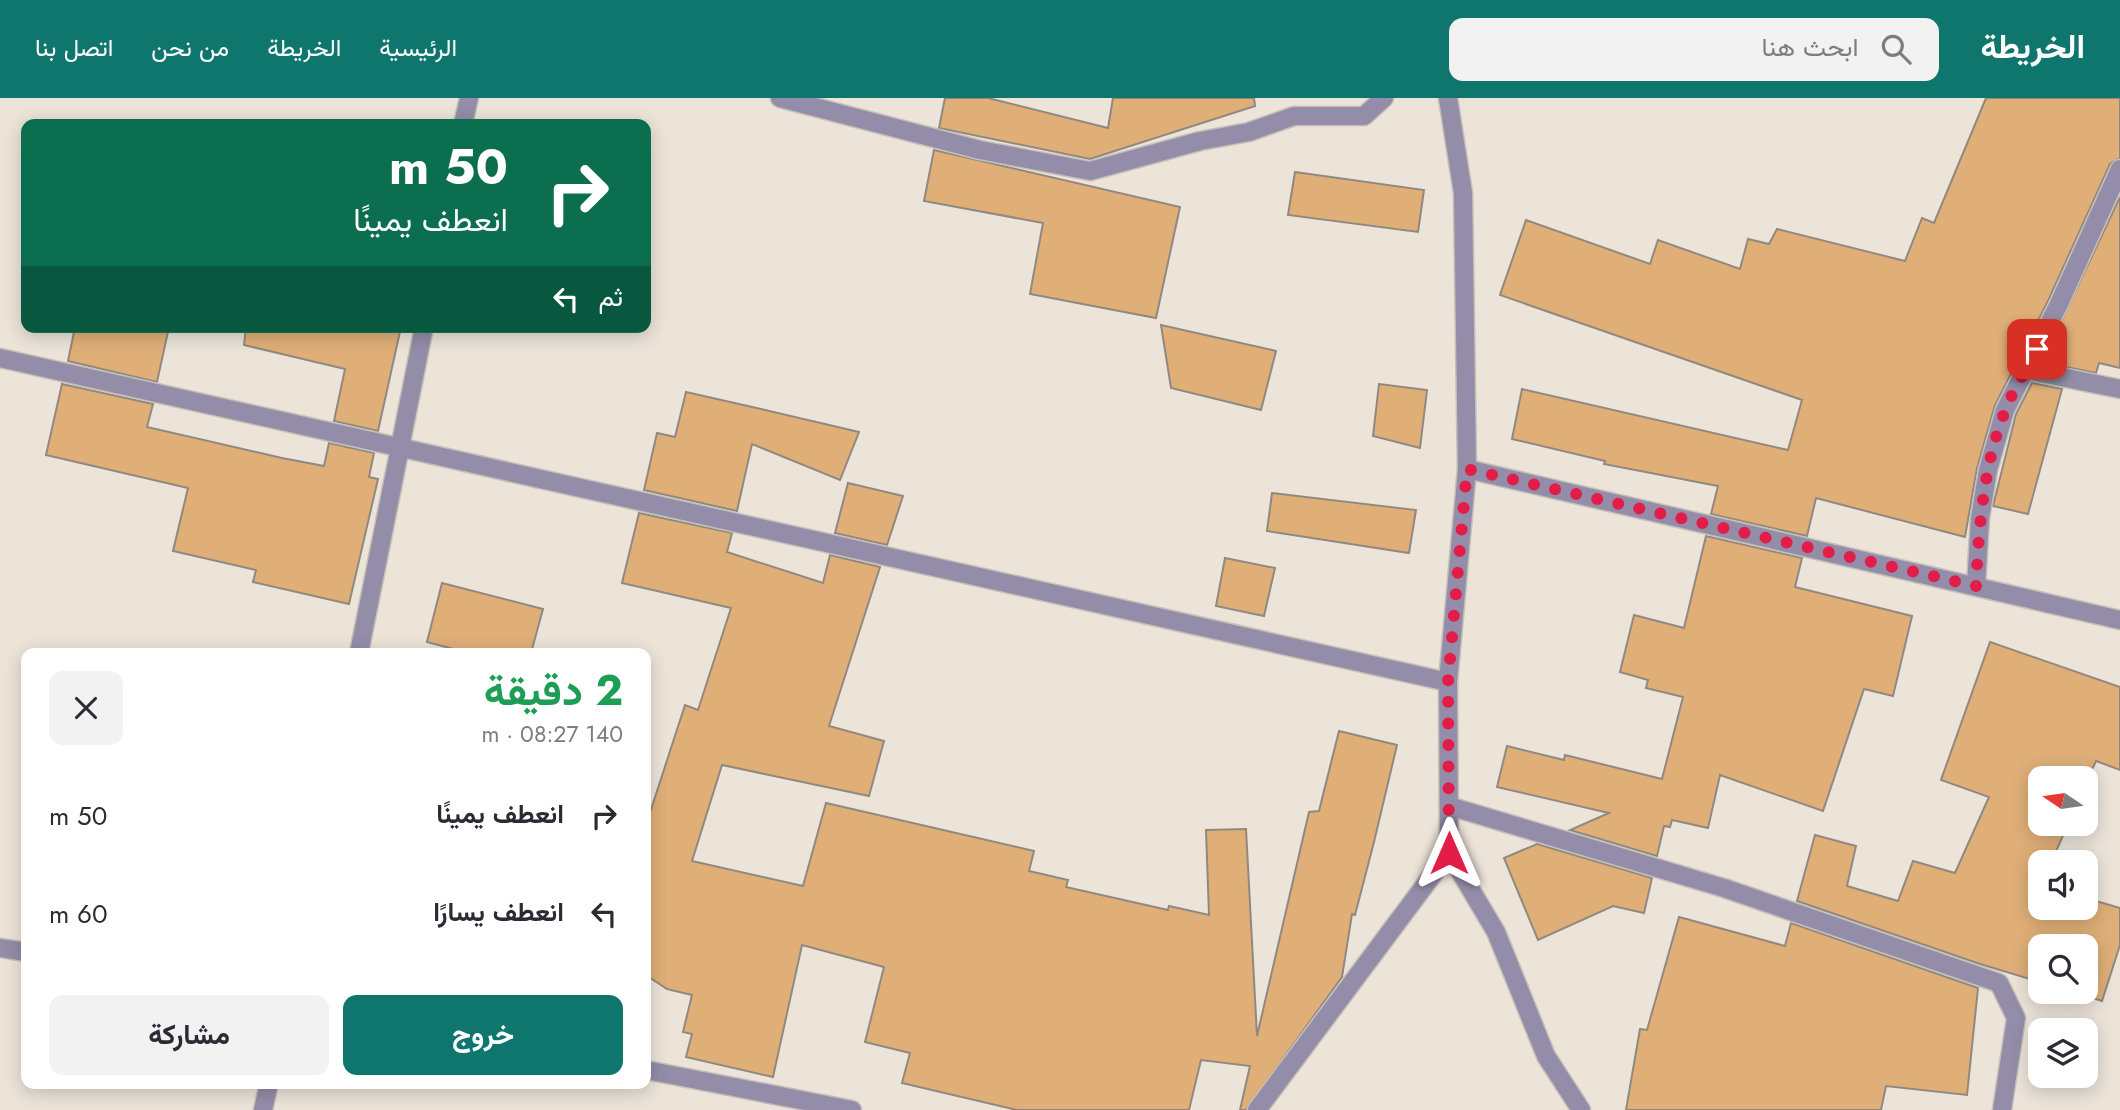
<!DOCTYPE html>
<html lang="ar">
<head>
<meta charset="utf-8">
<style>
  :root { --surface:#fff; --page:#f2f2f3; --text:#2b2b33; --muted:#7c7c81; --accent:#0f766e }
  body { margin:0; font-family:Jost,Vazirmatn,sans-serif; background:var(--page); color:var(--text); direction:rtl; height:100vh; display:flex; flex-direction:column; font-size:26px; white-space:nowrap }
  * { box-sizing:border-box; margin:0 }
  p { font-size:23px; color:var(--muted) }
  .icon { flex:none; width:38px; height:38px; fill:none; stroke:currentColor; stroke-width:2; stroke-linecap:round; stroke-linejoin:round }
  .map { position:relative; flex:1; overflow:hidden; direction:ltr }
  .panel { position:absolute; left:21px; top:550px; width:630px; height:441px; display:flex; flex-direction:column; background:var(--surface); border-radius:14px; box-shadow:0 4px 18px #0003; direction:rtl }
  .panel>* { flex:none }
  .guide { position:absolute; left:21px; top:21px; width:630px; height:214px; border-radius:14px; box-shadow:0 4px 18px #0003; direction:rtl; background:#0b6e4f; color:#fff; overflow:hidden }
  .needle { width:46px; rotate:283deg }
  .buttons { position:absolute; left:2028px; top:668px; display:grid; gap:14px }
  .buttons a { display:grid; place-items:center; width:70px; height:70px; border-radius:14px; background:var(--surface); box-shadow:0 4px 18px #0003; font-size:35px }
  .pin { position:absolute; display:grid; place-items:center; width:60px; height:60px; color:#fff; margin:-30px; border-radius:14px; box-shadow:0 4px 10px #0006 }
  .me { position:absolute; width:77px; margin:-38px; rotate:0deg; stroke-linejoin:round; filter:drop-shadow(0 0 5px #0008) }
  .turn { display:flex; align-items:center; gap:24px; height:147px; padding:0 28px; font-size:32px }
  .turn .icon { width:91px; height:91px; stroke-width:2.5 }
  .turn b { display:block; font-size:49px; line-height:60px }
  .then { display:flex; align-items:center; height:66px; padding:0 28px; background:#0003; gap:14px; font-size:26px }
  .round { display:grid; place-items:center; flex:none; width:74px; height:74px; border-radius:14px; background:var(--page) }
  .headline { display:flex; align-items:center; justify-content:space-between; height:119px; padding:0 28px }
  h1 { font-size:42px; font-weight:700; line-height:52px; color:#1e9e55 }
  .cta { display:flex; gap:14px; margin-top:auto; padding:14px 28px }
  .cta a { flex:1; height:80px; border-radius:14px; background:var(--accent); color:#fff; font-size:28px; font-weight:700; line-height:80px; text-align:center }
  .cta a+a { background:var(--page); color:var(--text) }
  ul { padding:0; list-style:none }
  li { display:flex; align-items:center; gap:21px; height:98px; padding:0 28px }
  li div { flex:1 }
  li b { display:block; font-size:26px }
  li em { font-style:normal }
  header { display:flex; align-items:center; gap:42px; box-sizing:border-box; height:98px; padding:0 35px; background:var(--accent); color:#fff }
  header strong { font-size:33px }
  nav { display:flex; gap:38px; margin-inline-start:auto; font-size:24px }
  .search { width:490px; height:63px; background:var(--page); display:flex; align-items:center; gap:18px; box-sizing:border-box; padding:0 24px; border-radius:14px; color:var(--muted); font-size:26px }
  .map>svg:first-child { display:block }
</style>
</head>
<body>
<header>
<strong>الخريطة</strong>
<div class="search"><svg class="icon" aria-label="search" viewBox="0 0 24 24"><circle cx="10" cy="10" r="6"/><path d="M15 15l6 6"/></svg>ابحث هنا</div>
<nav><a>الرئيسية</a><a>الخريطة</a><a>من نحن</a><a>اتصل بنا</a></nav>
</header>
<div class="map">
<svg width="2120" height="1012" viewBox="0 0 2120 1012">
  <rect width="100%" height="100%" fill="#ece4d9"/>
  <g fill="#e0af78" stroke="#918980" stroke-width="2">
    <path d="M945 0H988L1108 30 1113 0H1254L1255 8 1090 61 939 30Z"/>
    <path d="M1986 0H2120V60L2110 66 2048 203 1995 307 1977 370 1965 439 1816 400 1807 438 1711 416 1718 388 1604 366 1605 363 1512 341 1522 291 1788 352 1802 302 1500 197 1526 122 1650 166 1658 142 1740 171 1748 141 1769 146 1777 131 1905 163 1922 120 1934 125Z"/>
    <path d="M934 52 1180 109 1156 220 1030 196 1043 125 924 103Z"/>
    <path d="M1295 74 1424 92 1418 134 1288 117Z"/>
    <path d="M2120 99V270L2099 265 2096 275 2042 264Z"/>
    <path d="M1161 227 1276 253 1261 312 1171 290Z"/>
    <path d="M75 229H169L157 284 68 263Z"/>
    <path d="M246 229H401L378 333 334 323 345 271 244 247Z"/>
    <path d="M2032 285 2062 291 2028 416 1993 408 2016 316Z"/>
    <path d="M62 286 153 306 147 329 282 360 324 368 329 345 374 355 369 379 378 381 349 506 253 484 256 472 173 453 188 390 46 357Z"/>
    <path d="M1379 286 1427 292 1420 350 1373 338Z"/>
    <path d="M686 294 761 311 859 334 840 382 752 346 737 413 644 392 657 335 675 339Z"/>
    <path d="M848 385 903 398 887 447 835 435Z"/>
    <path d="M1272 395 1416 412 1409 455 1267 433Z"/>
    <path d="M639 415 732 435 727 454 823 485 830 457 880 469 829 628 884 643 869 698 722 667 692 763 803 788 826 705 1034 753 1029 773 1068 782 1066 789 1168 812 1169 808 1209 817 1206 732 1246 731 1257 938 1309 714 1319 713 1339 633 1397 647 1374 744 1355 817 1352 816 1342 879 1246 1012H1240L1250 968 1201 962 1189 1012H1017L902 985 910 955 865 944 884 869 802 847 773 979 686 959 692 936 683 934 692 897 667 891 646 877V727L685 607 698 612 731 510 622 485Z"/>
    <path d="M1706 438 1802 460 1795 489 1912 518 1893 598 1864 591 1823 713 1720 677 1708 730 1672 722 1670 729 1664 728 1657 758 1570 732 1609 715 1497 689 1507 648 1564 662 1565 657 1662 681 1683 599 1646 590 1648 582 1620 574 1634 517 1684 530Z"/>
    <path d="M1225 460 1275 470 1264 518 1216 508Z"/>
    <path d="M442 485 543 511 531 555H468L427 544Z"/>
    <path d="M1990 544 2120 589V672L2096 663 2086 685V681H2040V726H2068L2051 765H2040V810H2086V800L2120 810V847L2102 903 2074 894H2086V849H2040V884L1980 866 1797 803 1815 737 1856 748 1847 788 1898 803 1913 763 1955 775 1989 699 1941 682Z"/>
    <path d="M1537 746 1652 780 1644 815 1613 808 1538 842 1504 760Z"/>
    <path d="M1679 819 1785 848 1791 825 1978 890 1967 997 1886 988 1881 1012H1626L1640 931 1647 932Z"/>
  </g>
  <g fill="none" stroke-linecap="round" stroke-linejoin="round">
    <g stroke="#c7c0b7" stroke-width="21">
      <g id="minor">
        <path d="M780 0 980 52 1090 73 1200 43 1249 34 1294 18H1364L1384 0"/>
        <path d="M463 26 469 0"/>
        <path d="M0 260 1448 584"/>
        <path d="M2027 272 2120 291"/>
        <path d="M1467 371 2120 522"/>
        <path d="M1976 488 1980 420 1988 372 2005 312 2058 208 2120 71"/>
        <path d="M359 555 424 229"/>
        <path d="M1449 708 1724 790 1999 885 2016 920 2002 1012"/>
        <path d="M1449 755 1496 834 1546 958 1581 1012"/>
        <path d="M0 850 26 854"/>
        <path d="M646 972 852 1012"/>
        <path d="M263 1012 269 985"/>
        <path d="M1257 1012 1449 755 1448 584 1467 371 1463 95 1448 0"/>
      </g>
    </g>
    <use href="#minor" stroke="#938da9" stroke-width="18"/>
  </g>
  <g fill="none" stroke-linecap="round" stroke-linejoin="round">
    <path stroke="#e11d48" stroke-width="12" stroke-dasharray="0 21.6" d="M1449 755 1448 584 1467 371 1976 488C1979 429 1983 369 2005 313 2013 292 2027 271 2037 251"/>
  </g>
</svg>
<div class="buttons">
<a><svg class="needle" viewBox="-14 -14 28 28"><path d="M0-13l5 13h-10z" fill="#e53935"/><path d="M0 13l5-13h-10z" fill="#7c7c81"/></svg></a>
<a><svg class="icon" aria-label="sound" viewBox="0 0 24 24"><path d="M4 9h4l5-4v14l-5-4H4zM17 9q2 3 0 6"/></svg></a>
<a><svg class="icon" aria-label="search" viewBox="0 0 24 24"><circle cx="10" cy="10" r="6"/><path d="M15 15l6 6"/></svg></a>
<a><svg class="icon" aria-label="layers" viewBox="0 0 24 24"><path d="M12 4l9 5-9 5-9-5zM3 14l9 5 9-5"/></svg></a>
</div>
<div class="pin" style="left:2037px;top:251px;background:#d93025"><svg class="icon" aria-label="arrive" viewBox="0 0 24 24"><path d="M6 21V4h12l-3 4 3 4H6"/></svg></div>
<svg class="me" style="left:1449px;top:755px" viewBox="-20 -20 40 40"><path d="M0-17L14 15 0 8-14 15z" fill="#e11d48" stroke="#fff" stroke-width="4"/></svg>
<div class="guide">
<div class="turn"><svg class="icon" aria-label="right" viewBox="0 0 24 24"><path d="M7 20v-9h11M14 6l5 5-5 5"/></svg><div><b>50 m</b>انعطف يمينًا</div></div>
<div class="then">ثم<svg class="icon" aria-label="left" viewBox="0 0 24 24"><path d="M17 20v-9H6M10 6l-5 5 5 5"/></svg></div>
</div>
<section class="panel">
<div class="headline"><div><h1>2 دقيقة</h1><p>140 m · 08:27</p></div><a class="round"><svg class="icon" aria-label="close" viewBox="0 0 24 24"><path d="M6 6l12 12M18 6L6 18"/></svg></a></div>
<ul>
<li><svg class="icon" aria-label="right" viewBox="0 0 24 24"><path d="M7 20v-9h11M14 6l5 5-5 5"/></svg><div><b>انعطف يمينًا</b></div><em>50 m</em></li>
<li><svg class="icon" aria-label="left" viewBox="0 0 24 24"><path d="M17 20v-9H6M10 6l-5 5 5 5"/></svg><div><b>انعطف يسارًا</b></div><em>60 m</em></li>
</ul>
<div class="cta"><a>خروج</a><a>مشاركة</a></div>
</section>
</div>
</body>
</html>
